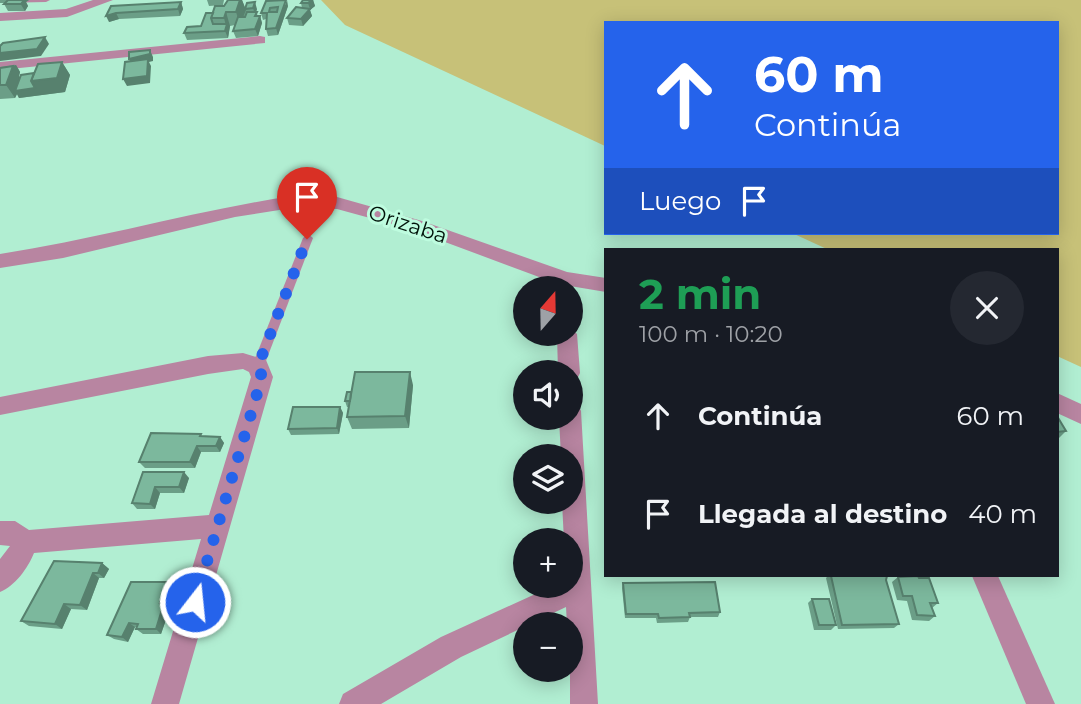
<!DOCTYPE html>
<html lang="es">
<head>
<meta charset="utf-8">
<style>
  :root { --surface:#171b24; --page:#242831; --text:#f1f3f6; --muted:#9ea1a6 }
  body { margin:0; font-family:Montserrat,sans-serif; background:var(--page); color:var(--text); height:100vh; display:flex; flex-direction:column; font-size:26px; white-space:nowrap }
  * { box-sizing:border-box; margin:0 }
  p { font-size:23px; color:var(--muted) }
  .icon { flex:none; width:38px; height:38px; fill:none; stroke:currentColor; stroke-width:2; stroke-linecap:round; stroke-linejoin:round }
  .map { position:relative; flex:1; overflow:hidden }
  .side { position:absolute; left:604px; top:248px; width:455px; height:329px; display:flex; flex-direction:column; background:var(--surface); border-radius:0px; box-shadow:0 4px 18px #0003 }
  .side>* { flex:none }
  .top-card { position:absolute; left:604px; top:21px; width:455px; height:214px; border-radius:0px; box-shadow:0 4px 18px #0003; background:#2563eb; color:#fff; overflow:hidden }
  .needle { width:46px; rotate:20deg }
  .fabs { position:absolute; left:513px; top:276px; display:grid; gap:14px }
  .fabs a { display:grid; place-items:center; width:70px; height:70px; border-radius:50%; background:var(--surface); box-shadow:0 4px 18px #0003; font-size:35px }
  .pin { position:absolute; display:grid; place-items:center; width:60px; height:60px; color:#fff; margin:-72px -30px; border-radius:50% 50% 50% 0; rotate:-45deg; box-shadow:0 0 7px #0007 }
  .pin .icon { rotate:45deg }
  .me { position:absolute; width:77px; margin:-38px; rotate:16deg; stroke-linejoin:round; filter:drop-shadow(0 0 5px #0008) }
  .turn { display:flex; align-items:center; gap:24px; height:147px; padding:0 35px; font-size:32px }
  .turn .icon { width:91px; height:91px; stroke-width:2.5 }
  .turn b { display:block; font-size:49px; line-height:60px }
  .then { display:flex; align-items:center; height:66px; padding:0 35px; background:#0003; gap:14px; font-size:26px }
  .round { display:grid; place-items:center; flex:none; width:74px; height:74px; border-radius:37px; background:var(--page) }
  .summary { display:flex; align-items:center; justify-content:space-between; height:119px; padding:0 35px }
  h1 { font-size:42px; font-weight:700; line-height:52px; color:#1e9e55 }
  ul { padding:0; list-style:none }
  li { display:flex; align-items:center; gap:21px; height:98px; padding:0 35px }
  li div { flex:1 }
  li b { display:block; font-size:26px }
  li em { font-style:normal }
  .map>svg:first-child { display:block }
</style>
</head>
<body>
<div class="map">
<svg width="1081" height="704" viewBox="0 0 1081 704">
  <rect width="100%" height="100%" fill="#b1eed2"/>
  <path fill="#c7c178" d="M321 0H1081V367L1057 356V250H829L792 233H1057V23H606L605 146 345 25Z"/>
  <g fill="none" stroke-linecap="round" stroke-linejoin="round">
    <g fill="#b885a1" fill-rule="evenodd">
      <path d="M0 0H50L46 2 0 3Z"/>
      <path d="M308 234 313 238 264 366 262 370H254L252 366 303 238Z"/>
    </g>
    <g fill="#b885a1" fill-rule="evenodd">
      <path d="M93 0H113L67 17 0 21V13L66 9Z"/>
      <path d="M260 36 265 37V43L0 70V62Z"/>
      <path d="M292 196 337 197 422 221 567 272 606 278V292L558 284 410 229 337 209 292 208 235 217 63 258 0 268V254C98 239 194 211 292 196Z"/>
      <path d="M570 327 577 334 580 373 577 379 570 381V373H558L557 334H570Z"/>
      <path d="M243 353 266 360 273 377 179 704H151L201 539 34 553C28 568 15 586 0 592V559L10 546 0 545V521H15L29 530 209 515 251 377 249 372 243 369 208 374 0 415V397L208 356Z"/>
      <path d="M1057 393 1081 404V424L1057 413Z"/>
      <path d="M570 402 578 404 581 411 598 704H570V625H567L566 607 461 657 381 704H339L343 694 441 637 553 586H570V541H564L562 502H570V457H561L559 418H570Z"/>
      <path d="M972 576H998L1055 704H1026Z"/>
    </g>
  </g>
  <g fill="#6b9e87">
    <path d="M0 0H29L26 2 28 6 25 11H8L4 4 5 3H0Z"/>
    <path d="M207 0H224L223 5 209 6Z"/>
    <path d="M228 0H242L245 8 257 9 256 12 258 16H260L262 23 258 36 236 38 233 31 235 25 230 26 228 38 187 40 184 33 201 26 213 13 224 6Z"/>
    <path d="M303 0H313L315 6 310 10 312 16 303 26 289 25 287 18 302 8 301 3Z"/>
    <path d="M266 1 288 6 278 35 268 36 266 29V19L263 20 261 13Z"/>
    <path d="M181 2 183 9 180 16 119 19 109 22 111 6Z"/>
    <path d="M62 62 70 75 65 92 19 98 17 94 15 98 0 99V67L16 65 20 72 19 76 20 78 34 73Z"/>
    <path d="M413 385 409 428 352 429 347 417 349 407H347L345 401Z"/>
    <path d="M340 407 343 413 339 434 291 435 288 429Z"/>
    <path d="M1057 416 1066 431 1057 440Z"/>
    <path d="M203 437H220L224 443 220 452H201L195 468H145L139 462Z"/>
    <path d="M143 472 189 478 184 493H160L155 509H137L132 503Z"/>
    <path d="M102 563 109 569 104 578H99L87 610 71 609 62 629 29 626 21 621Z"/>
    <path d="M828 576H887L886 580 899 624 894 628 838 629 826 578Z"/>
    <path d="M898 577 919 578 938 603 932 608 935 616 929 621 912 620 907 601 897 600 892 582Z"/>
    <path d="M167 582 172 587 167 605 170 608 161 634H143L136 629 137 627H135L128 642 114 639 107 635Z"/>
    <path d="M623 583 720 612 718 617H690L688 622 657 623 656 618H625L622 588Z"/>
    <path d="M812 599 836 625 831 630H814L808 603Z"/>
  </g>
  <g fill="#57816e">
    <path d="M18 0H29L26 2 28 6 25 11Z"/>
    <path d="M240 0H242L246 10 240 25 236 12Z"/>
    <path d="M287 0 288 6 278 35 276 28Z"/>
    <path d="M312 0H313L315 6 310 10 312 16 303 26 301 19 310 9 308 3Z"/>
    <path d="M181 2 183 9 180 16 178 9Z"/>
    <path d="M255 2 257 9 255 15 253 8Z"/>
    <path d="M226 12 230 26 228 38 225 31 226 26 224 18Z"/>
    <path d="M116 13 119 19 109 22 106 16Z"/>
    <path d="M260 16 262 23 258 36 255 29Z"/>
    <path d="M45 37 49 44 41 56 0 61V53Z"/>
    <path d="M150 50 153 57V61L149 62 151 66 150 83 127 86 123 79 132 66 129 59Z"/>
    <path d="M62 62 70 75 65 92 19 98 17 94 15 98 6 85 13 66 16 65 20 72 19 76 21 80 31 81Z"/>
    <path d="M410 372 413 385 409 428 405 416Z"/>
    <path d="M340 407 343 413 339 434 337 428Z"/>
    <path d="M220 437 224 443 220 452 216 446Z"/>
    <path d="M197 446 201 452 195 468 190 462Z"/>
    <path d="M184 472 189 478 184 493 179 487Z"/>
    <path d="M155 487 160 493 155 509 150 504Z"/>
    <path d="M102 563 109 569 104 578 98 573Z"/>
    <path d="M93 573 99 578 87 610 80 605Z"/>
    <path d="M167 582 172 587 167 605 170 608 161 634 156 629 160 603Z"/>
    <path d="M64 604 71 609 62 629 55 624Z"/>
    <path d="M129 623 135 627 128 642 122 637Z"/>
  </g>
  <g fill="#7cb89d" stroke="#57816e" stroke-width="2" fill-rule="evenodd">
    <path d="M8 0H24L21 4H4Z"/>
    <path d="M228 0H240L236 12H226L224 18H211L215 6H224Z"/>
    <path d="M286 0 276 28 266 29 267 13H261L266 1ZM278 7 277 12H269L270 8Z"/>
    <path d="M303 0H312L308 3H301Z"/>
    <path d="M181 2 178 9 116 13 106 16 111 6Z"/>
    <path d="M255 2 253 8 245 9 247 3Z"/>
    <path d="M296 7 310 9 301 19 287 18Z"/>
    <path d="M247 12H257L255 16H260L255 29 233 31 238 17H245Z"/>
    <path d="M206 13H213L211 18 213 24H227L225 31 184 33 187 27 201 26Z"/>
    <path d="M45 37 37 49 0 53V46L3 43Z"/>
    <path d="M150 50V54L129 59V52Z"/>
    <path d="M148 59 147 76 123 79 125 62Z"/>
    <path d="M62 62 57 78 31 81 38 64Z"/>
    <path d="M13 66 6 85H0V68Z"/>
    <path d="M34 73 31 81 35 88 15 91 21 75Z"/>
    <path d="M355 372H410L405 416 347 417Z"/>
    <path d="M347 392H351L350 401H345Z"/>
    <path d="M293 407H340L337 428 288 429Z"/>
    <path d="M1057 416 1066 431 1057 432Z"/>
    <path d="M151 433 201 434 200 436 220 437 216 446H197L190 462H139Z"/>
    <path d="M143 472H184L179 487H155L150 504 132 503Z"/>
    <path d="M54 561 102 563 98 573H93L80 605 64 604 55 624 21 621Z"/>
    <path d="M831 576H887L886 580 899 624 842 625Z"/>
    <path d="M918 576 919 578H929L938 603H930L935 616 917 615 912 596H903L898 577Z"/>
    <path d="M131 582H167L160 603H164L156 629H136L138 624 129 623 122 637 107 635Z"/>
    <path d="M715 582 720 612 689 613 690 617 659 618 658 614H626L623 583Z"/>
    <path d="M812 599H829L836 625H819Z"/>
  </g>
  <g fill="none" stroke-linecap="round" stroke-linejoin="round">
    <path stroke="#2563eb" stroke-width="12" stroke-dasharray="0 21.6" d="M195 602 262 377 258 366 307 239"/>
  </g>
  <g text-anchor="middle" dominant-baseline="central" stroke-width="6" stroke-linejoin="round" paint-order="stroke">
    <g font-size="21" fill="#001209" stroke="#befcdf">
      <text transform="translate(408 224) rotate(18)">Orizaba</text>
    </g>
  </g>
</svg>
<div class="fabs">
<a><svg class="needle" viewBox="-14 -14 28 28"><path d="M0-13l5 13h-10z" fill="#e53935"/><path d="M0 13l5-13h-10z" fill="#9ea1a6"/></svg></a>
<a><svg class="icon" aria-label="sound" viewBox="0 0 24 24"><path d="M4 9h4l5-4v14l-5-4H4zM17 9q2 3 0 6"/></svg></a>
<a><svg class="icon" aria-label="layers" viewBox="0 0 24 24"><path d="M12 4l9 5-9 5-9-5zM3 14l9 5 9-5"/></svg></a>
<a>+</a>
<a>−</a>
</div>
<div class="pin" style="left:307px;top:239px;background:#d93025"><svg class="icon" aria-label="arrive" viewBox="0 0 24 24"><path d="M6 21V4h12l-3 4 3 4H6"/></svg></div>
<svg class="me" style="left:195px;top:602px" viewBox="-20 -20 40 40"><circle r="17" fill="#2563eb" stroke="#fff" stroke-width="3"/><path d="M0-11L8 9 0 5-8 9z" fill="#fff"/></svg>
<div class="top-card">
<div class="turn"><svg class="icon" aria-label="ahead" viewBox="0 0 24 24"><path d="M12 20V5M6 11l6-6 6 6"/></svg><div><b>60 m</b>Continúa</div></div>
<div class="then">Luego<svg class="icon" aria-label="arrive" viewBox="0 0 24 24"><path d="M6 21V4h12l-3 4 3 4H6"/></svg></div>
</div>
<section class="side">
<div class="summary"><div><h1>2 min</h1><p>100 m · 10:20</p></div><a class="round"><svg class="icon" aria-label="close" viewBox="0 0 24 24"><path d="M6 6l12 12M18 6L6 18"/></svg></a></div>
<ul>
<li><svg class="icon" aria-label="ahead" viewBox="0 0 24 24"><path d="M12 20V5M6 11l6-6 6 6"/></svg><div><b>Continúa</b></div><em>60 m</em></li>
<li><svg class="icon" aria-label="arrive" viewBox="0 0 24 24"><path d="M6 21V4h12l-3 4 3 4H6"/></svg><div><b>Llegada al destino</b></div><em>40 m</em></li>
</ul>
</section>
</div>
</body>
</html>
